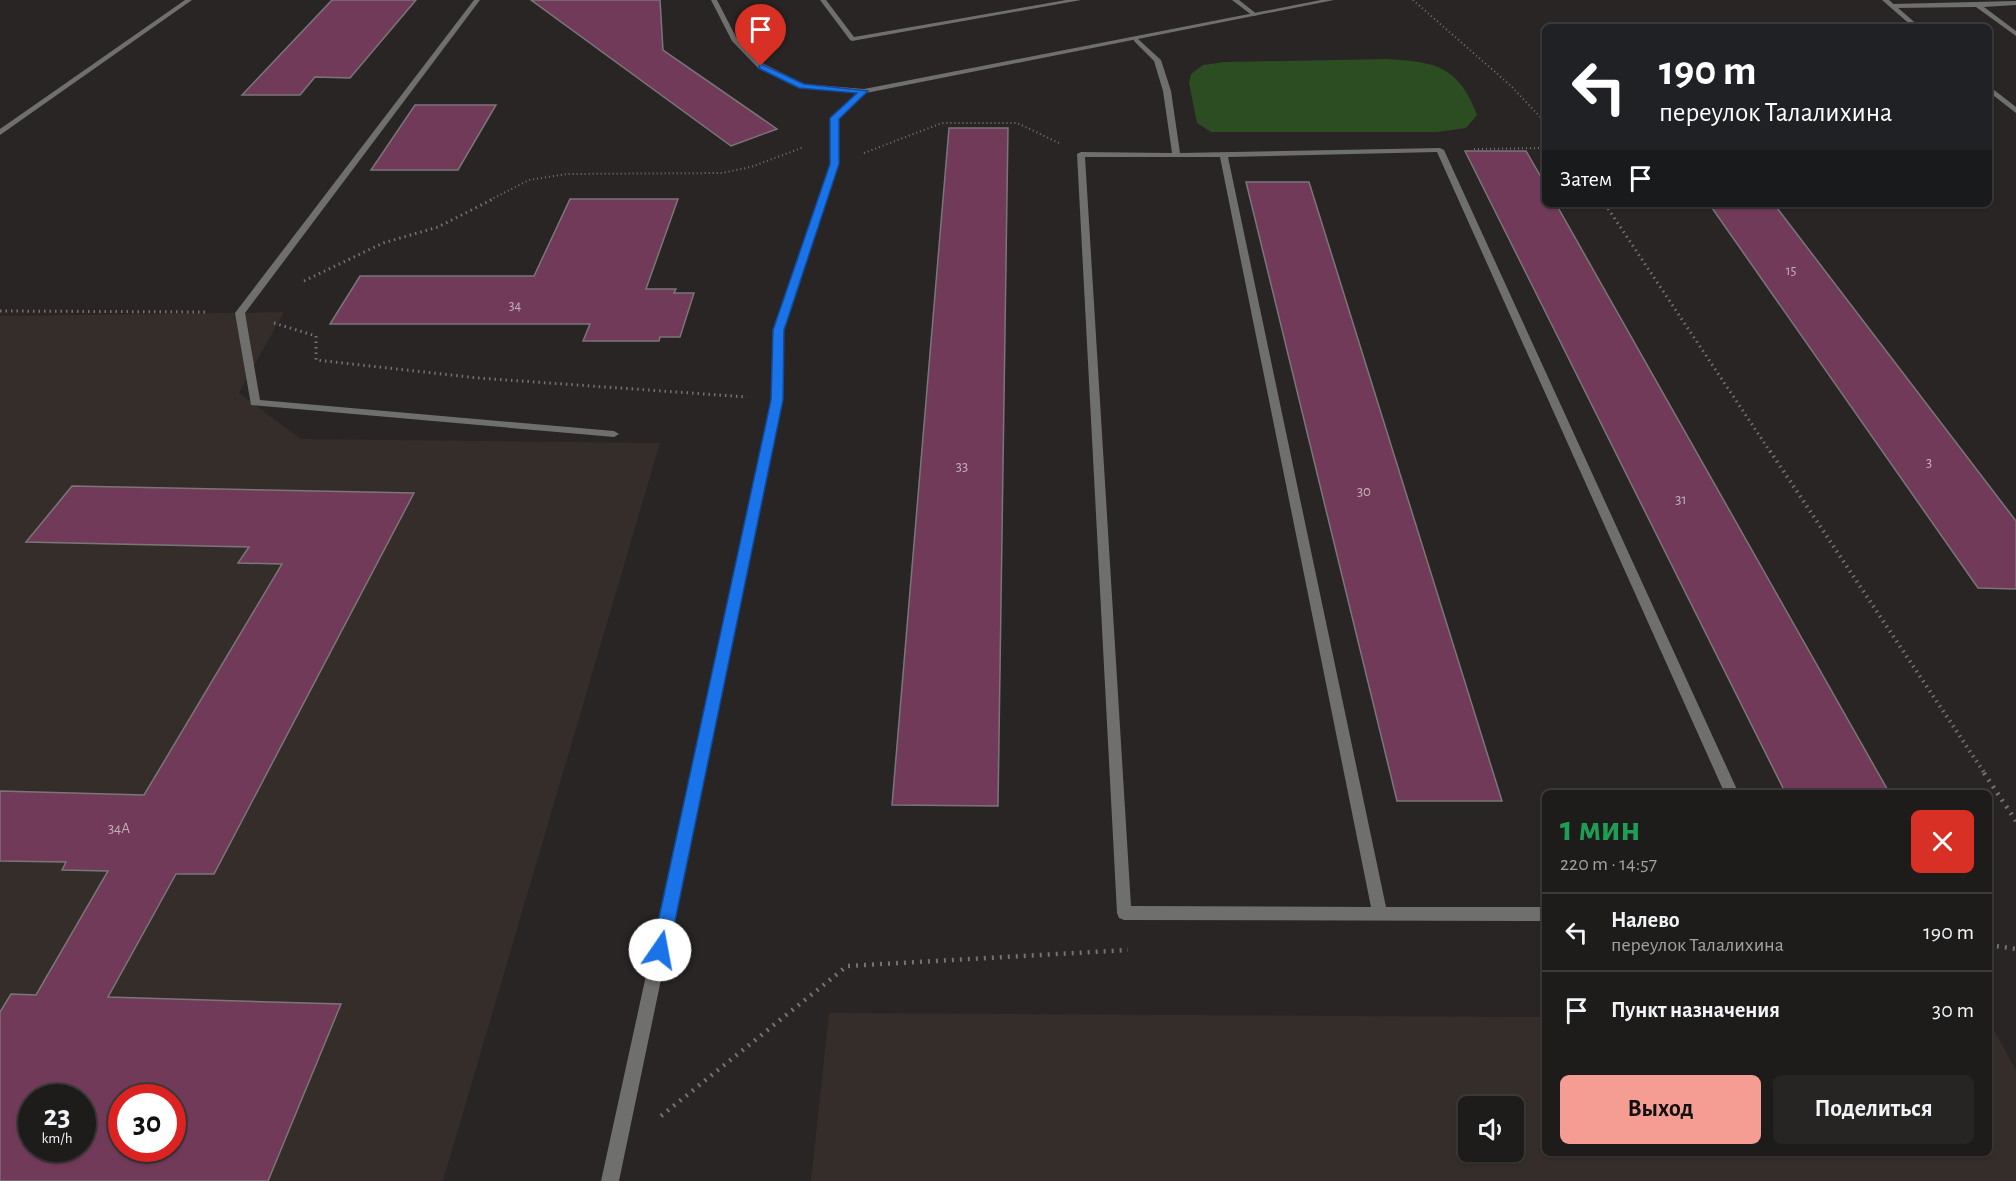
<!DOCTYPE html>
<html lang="ru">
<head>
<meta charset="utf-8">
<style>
  :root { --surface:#1e1c1b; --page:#262524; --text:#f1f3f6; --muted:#a1a1a3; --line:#3c3a3a; --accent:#f59c93 }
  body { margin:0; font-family:"Alegreya Sans",sans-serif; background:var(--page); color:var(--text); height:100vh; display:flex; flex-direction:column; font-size:22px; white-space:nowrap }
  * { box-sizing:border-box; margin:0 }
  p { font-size:20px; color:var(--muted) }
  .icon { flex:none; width:33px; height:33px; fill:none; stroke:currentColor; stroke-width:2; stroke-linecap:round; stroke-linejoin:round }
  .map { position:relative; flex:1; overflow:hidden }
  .details { position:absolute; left:1542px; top:790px; width:450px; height:366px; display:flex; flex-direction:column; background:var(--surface); border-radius:9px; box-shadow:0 2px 4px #0004,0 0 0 2px var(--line) }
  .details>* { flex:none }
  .hud { position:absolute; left:1542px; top:24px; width:450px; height:183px; border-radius:9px; box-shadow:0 2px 4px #0004,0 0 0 2px var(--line); background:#202124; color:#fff; overflow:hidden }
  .tools { position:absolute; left:1458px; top:1096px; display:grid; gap:12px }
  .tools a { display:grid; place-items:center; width:66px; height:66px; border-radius:9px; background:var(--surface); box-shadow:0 2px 4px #0004,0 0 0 2px var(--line); font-size:30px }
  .speed { position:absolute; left:18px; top:1084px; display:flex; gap:12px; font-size:30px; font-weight:700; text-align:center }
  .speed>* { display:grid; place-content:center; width:78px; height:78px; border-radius:50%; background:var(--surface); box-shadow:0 2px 4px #0004,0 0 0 2px var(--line); line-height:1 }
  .speed small { font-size:15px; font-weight:400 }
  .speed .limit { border:9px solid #d22; background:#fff; color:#111 }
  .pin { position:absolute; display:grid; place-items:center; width:51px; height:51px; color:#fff; margin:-62px -26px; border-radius:50% 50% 50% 0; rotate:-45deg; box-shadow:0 0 6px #0007 }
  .pin .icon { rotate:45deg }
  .me { position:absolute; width:66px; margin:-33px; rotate:12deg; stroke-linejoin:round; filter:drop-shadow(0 0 4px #0008) }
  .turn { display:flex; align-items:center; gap:21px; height:126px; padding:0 18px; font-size:27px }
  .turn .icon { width:78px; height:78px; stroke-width:2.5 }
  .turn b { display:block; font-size:42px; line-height:51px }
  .then { display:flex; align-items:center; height:57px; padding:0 18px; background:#0003; gap:12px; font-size:22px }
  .round { display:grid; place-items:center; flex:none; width:63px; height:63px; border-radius:9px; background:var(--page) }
  .head { display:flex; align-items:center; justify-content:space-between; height:102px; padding:0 18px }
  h1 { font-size:36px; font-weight:600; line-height:45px; color:#1e9e55 }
  .button { display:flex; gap:12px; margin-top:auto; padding:12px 18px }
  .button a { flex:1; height:69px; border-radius:9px; background:var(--accent); color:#111; font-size:24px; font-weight:600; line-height:69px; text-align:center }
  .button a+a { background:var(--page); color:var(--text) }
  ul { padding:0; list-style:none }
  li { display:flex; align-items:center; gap:18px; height:78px; padding:0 18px; border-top:2px solid var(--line) }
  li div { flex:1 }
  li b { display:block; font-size:22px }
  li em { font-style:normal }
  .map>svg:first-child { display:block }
</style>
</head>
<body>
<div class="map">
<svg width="2016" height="1181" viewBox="0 0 2016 1181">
  <rect width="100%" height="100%" fill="#282524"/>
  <g fill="#352d29" fill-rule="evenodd">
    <path d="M284 312 239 393 301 439 660 443 443 1181H0V316ZM32 1098H82V1149H32ZM122 1098H172V1149H122Z"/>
    <path d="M829 1013 1545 1017V1154H1989V1021L2016 1070V1181H811ZM1468 1107H1514V1152H1468Z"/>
  </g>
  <path fill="#2c4c21" d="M1386 59C1435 62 1458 65 1477 115L1466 128 1437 132H1211L1197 123 1189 83 1191 74 1203 65 1224 62Z"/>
  <g fill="#723a59" stroke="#7a7678" stroke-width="1.5" fill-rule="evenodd">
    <path d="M332 0H416L350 78 315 77 300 95H242Z"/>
    <path d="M531 0H660L663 50 777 129 731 146Z"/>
    <path d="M415 105H496L458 170H371Z"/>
    <path d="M949 128H1008L998 806 892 805Z"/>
    <path d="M1465 151H1526L1545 184V204H1556L1890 794H1786Z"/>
    <path d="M1246 182H1309L1502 801H1397Z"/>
    <path d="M570 199H678L646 289H676L674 293H694L680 337H660L659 341H583L590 324H330L360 276H534Z"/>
    <path d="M1712 208H1777L2016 521V589L1978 588Z"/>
    <path d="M72 486 414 493 214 874H176L108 997 341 1004 268 1181H0V1012L11 994 36 995 108 871 62 870 66 862 0 861V791L144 795 282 564 238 563 249 547 26 542ZM32 1098H82V1149H32ZM122 1098H172V1149H122Z"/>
  </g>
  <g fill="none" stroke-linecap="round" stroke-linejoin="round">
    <g stroke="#757372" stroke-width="2" stroke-dasharray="1 3" stroke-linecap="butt">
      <path d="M1413 0 1511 86 1545 122"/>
      <path d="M1474 149 1545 148"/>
      <path d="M864 153 942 123H1017L1059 143"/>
      <path d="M490 200 529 180 567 174 722 173 751 167 804 147"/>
    </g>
    <g stroke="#757372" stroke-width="3" stroke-dasharray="1.5 4" stroke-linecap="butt">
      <path d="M1605 204 1771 453"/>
      <path d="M304 281 383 243 438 227 493 199"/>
      <path d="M0 311 209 312"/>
      <path d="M274 323 316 336V360L478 378 747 397"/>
    </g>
    <path stroke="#757372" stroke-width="4" stroke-dasharray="1.5 4.5" stroke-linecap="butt" d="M1770 451 1985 774"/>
    <g stroke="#757372" stroke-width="4.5" stroke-dasharray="2 6" stroke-linecap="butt">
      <path d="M1984 773 2016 821"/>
      <path d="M1989 945 2016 949"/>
      <path d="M661 1116 847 966 1128 950"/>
    </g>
    <g fill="#6f6f6d" fill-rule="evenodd">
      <path d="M185 0H192L0 135V129Z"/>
      <path d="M474 0H480L245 313 260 400 614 431 619 434 614 437 251 405 235 313Z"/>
      <path d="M820 0H826L854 37 1066 0H1081L852 41 850 40Z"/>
      <path d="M1232 0H1239L1258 15 1253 16Z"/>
      <path d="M2016 1V5L1984 7 2016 31V36L1976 7 1892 8 1889 6 1892 4Z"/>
      <path d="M1134 39H1138L1161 60 1171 91 1180 153 1440 148 1444 150 1739 794H1725L1437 152 1228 157 1386 907H1545V921L1124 920 1119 918 1117 913 1077 154 1081 152 1172 153 1163 91 1154 61 1134 41ZM1085 157H1220L1371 907 1131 906Z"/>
    </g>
    <g fill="#6f6f6d" fill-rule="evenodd">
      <path d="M711 0H717L737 39 764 64 804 84 864 89 1321 0H1334L866 93 838 119V164L783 330 782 400 619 1181H601L772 400 773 330 830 164V118L858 93 799 88 758 68 732 41Z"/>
      <path d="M1882 0H1889L1920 27H1913Z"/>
      <path d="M1989 86 2016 107V113L1989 92Z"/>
    </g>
  </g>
  <path fill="#1a73e8" stroke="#114b97" stroke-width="1.5" d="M761 64 804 84 868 91 839 119V164L784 330 783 400 669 950 667 955 660 958 654 955 652 950 771 400 773 330 830 164V118L857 93 799 88 758 68Z"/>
  <g text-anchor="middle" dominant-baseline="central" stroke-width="5" stroke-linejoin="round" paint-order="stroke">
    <g font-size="14" fill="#c1b1b8">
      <text x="1791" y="271">15</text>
      <text x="515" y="306">34</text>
    </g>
    <g font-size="15" fill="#c1b1b8">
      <text x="1929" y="462">3</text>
      <text x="962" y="466">33</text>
      <text x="1364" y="491">30</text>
      <text x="1681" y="499">31</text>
      <text x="119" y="828">34А</text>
    </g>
  </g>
</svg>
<div class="tools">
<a><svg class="icon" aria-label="sound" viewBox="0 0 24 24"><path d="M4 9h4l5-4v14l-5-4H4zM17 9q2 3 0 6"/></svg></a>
</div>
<div class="speed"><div>23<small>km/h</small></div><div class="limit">30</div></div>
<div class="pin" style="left:761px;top:66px;background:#d93025"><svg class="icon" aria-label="arrive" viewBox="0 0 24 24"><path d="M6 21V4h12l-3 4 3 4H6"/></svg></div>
<svg class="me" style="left:660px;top:950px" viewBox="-20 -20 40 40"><circle r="19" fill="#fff"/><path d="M0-13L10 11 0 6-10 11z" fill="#1a73e8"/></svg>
<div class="hud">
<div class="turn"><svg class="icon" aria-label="left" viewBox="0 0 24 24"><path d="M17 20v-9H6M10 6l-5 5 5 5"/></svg><div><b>190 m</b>переулок Талалихина</div></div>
<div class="then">Затем<svg class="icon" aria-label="arrive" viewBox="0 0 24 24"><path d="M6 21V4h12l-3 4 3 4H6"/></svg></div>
</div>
<section class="details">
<div class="head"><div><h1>1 мин</h1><p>220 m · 14:57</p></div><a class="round" style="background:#d93025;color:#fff"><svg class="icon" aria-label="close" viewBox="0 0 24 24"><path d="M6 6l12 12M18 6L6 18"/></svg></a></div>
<ul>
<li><svg class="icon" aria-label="left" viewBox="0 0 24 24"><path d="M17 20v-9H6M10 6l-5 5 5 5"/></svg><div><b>Налево</b><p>переулок Талалихина</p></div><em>190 m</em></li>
<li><svg class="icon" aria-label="arrive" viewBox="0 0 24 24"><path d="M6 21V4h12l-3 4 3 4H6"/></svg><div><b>Пункт назначения</b></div><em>30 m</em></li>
</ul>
<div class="button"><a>Выход</a><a>Поделиться</a></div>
</section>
</div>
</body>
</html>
